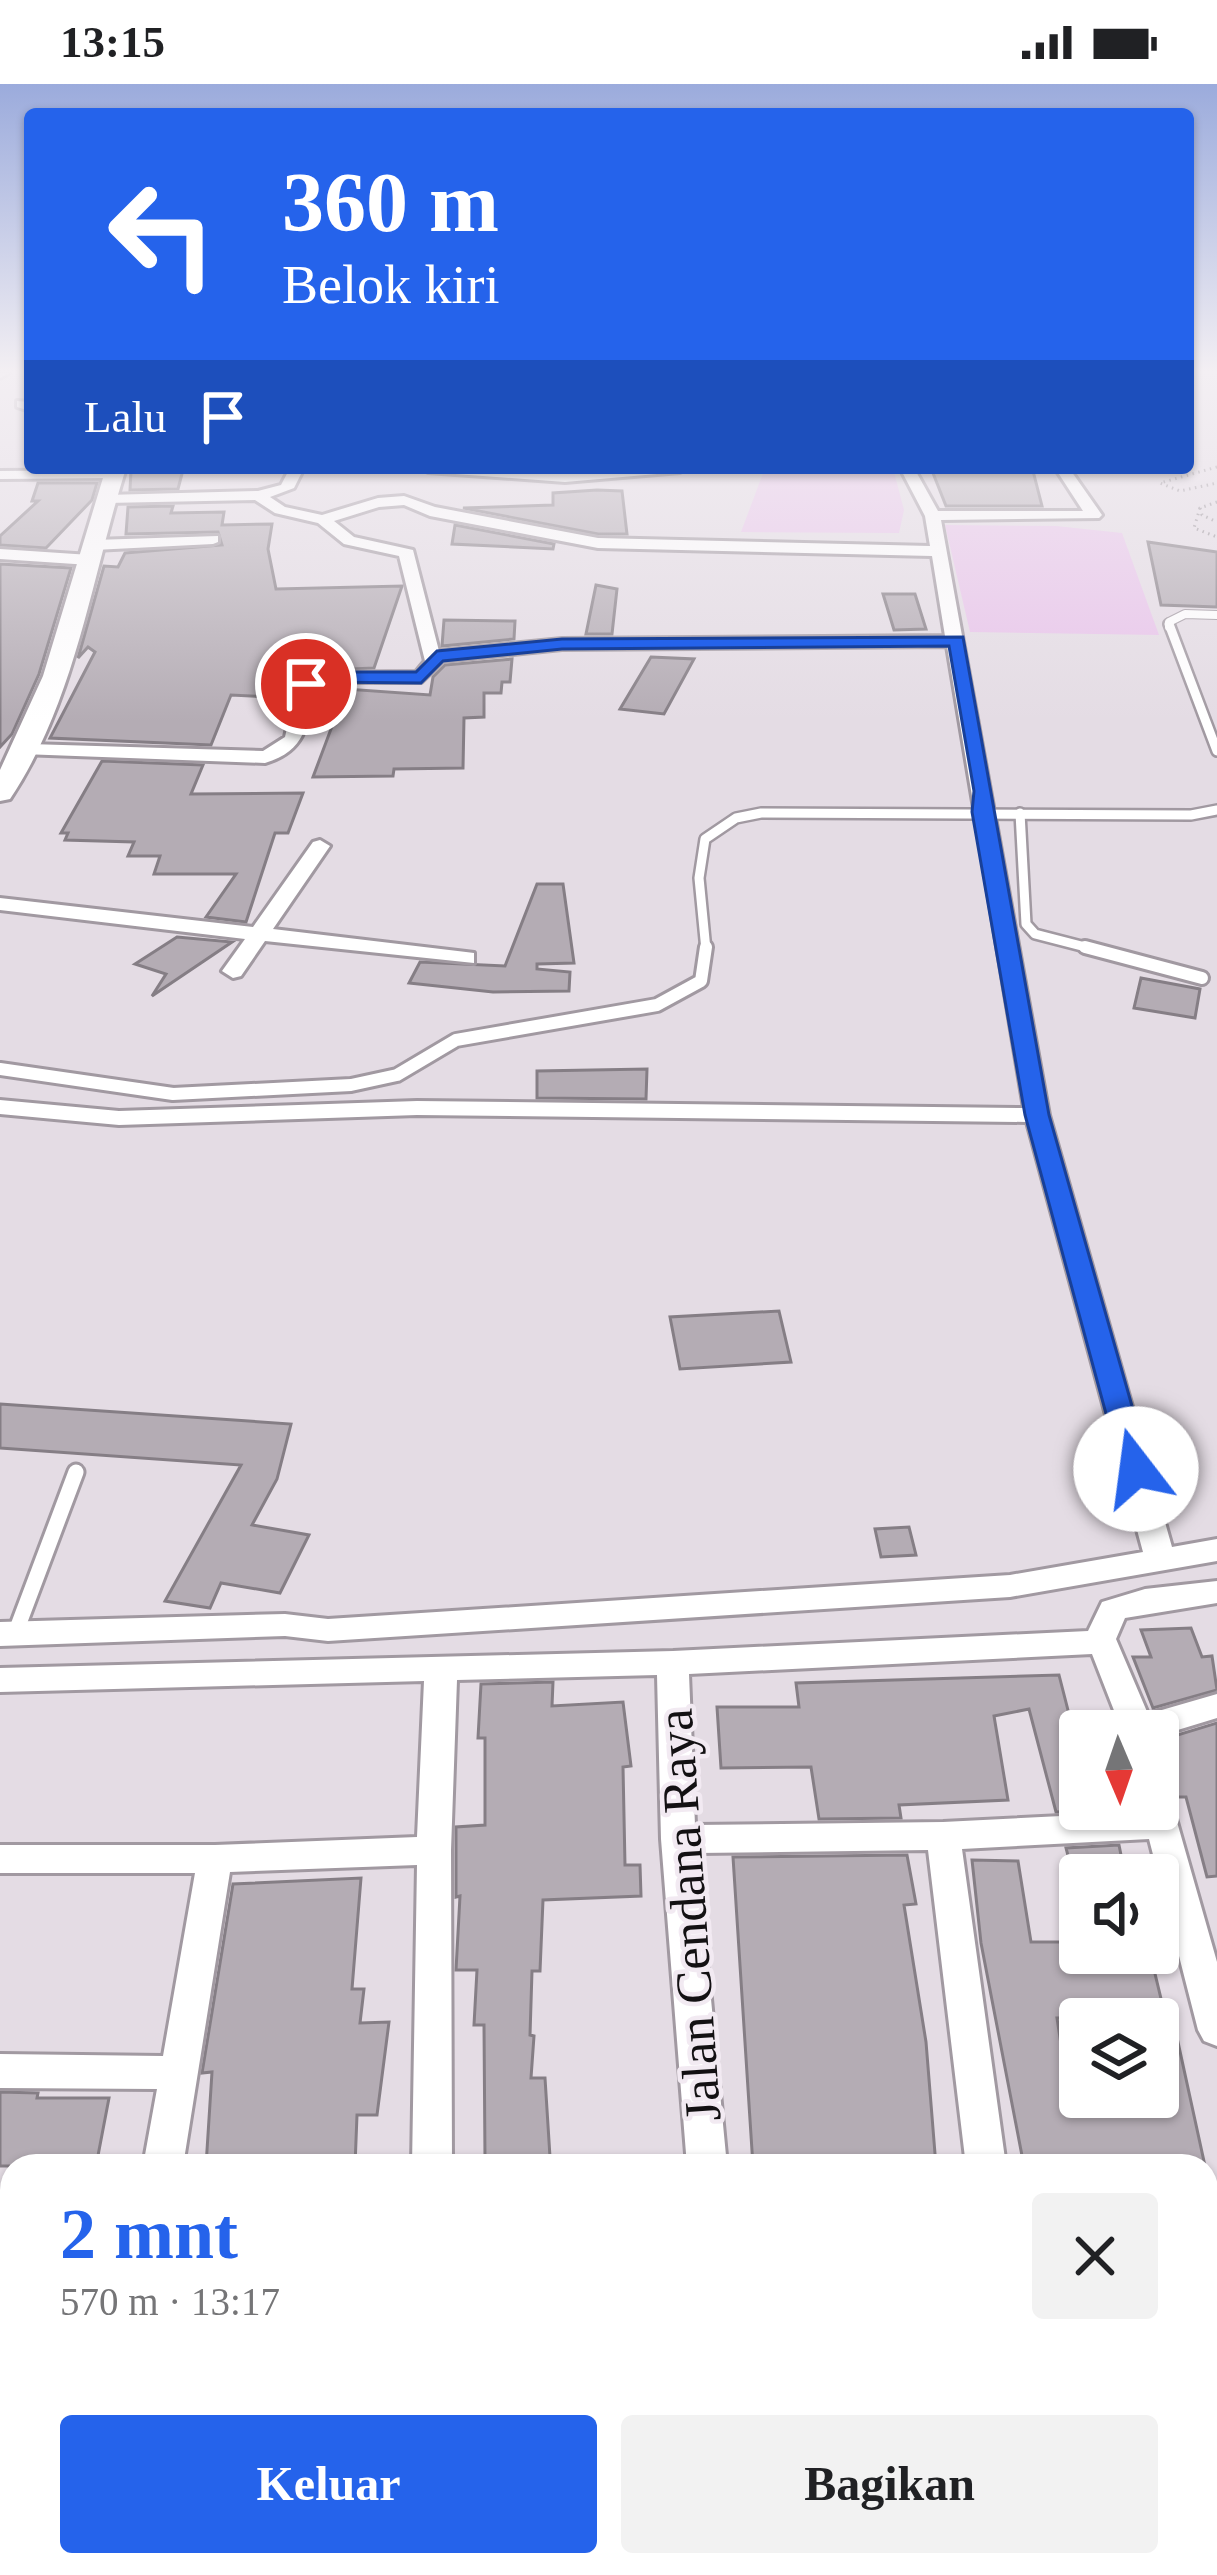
<!DOCTYPE html>
<html lang="id">
<head>
<meta charset="utf-8">
<style>
  :root { --surface:#fff; --page:#f2f2f2; --text:#202124; --muted:#757577; --accent:#2563eb }
  body { margin:0; font-family:"Times New Roman",serif; background:var(--page); color:var(--text); height:100vh; display:flex; flex-direction:column; font-size:45px; white-space:nowrap }
  * { box-sizing:border-box; margin:0 }
  p { font-size:39px; color:var(--muted) }
  .icon { flex:none; width:66px; height:66px; fill:none; stroke:currentColor; stroke-width:2; stroke-linecap:round; stroke-linejoin:round }
  .map { position:relative; flex:1; overflow:hidden }
  .details { position:absolute; left:0px; top:2070px; width:1218px; height:423px; display:flex; flex-direction:column; background:var(--surface); border-radius:36px 36px 0 0; box-shadow:0 3px 9px #0004 }
  .details>* { flex:none }
  .banner { position:absolute; left:24px; top:24px; width:1170px; height:366px; border-radius:12px; box-shadow:0 3px 9px #0004; background:#2563eb; color:#fff; overflow:hidden }
  .needle { width:78px; rotate:178deg }
  .buttons { position:absolute; left:1059px; top:1626px; display:grid; gap:24px }
  .buttons a { display:grid; place-items:center; width:120px; height:120px; border-radius:12px; background:var(--surface); box-shadow:0 3px 9px #0004; font-size:60px }
  .pin { position:absolute; display:grid; place-items:center; width:102px; height:102px; color:#fff; margin:-51px; border:6px solid #fff; border-radius:50%; box-shadow:0 3px 12px #0007 }
  .me { position:absolute; width:132px; margin:-66px; rotate:345deg; stroke-linejoin:round; filter:drop-shadow(0 0 9px #0008) }
  .turn { display:flex; align-items:center; gap:42px; height:252px; padding:0 60px; font-size:54px }
  .turn .icon { width:156px; height:156px; stroke-width:2.5 }
  .turn b { display:block; font-size:84px; line-height:102px }
  .then { display:flex; align-items:center; height:114px; padding:0 60px; background:#0003; gap:24px; font-size:45px }
  .round { display:grid; place-items:center; flex:none; width:126px; height:126px; border-radius:12px; background:var(--page) }
  .summary { display:flex; align-items:center; justify-content:space-between; height:204px; padding:0 60px }
  h1 { font-size:72px; font-weight:700; line-height:90px; color:var(--accent) }
  .primary-button { display:flex; gap:24px; margin-top:auto; padding:24px 60px }
  .primary-button a { flex:1; height:138px; border-radius:12px; background:var(--accent); color:#fff; font-size:48px; font-weight:700; line-height:138px; text-align:center }
  .primary-button a+a { background:var(--page); color:var(--text) }
  .status { display:flex; justify-content:space-between; align-items:center; height:84px; padding:0 60px; background:var(--surface); direction:ltr }
  .status svg { height:33px; fill:currentColor }
  .map>svg:first-child { display:block }
</style>
</head>
<body>
<div class="status"><b>13:15</b><svg viewBox="0 0 49 12"><path d="M0 12V9h3v3zM5 12V6h3v6zM10 12V3h3v9zM15 12V0h3v12zM26 1h20v11H26zM47 4h2v5h-2z"/></svg></div>
<div class="map">
<svg width="1217" height="2491" viewBox="0 0 1217 2491">
  <rect width="100%" height="100%" fill="#e4dce4"/>
  <g fill="#e8c3ea">
    <path d="M765 384H893L904 426 899 449 741 448Z"/>
    <path d="M945 441 1056 442 1122 449 1159 551 970 548Z"/>
    <path d="M1217 2407V2491H734L733 2481H1206V2408Z"/>
  </g>
  <g fill="#b4acb4" stroke="#857e85" stroke-width="3" fill-rule="evenodd">
    <path d="M931 384 1033 387 1042 422H946Z"/>
    <path d="M183 386 178 405 130 406 131 387Z"/>
    <path d="M38 399H97L92 416 46 464 0 461V452L38 417H32Z"/>
    <path d="M597 406 622 407 627 450H598L463 424 553 421V409Z"/>
    <path d="M173 422 171 429 224 428 222 441 272 440 268 465 276 505 402 502 374 584 283 588 270 613 231 611 211 661 50 654 95 568 88 563 78 574 104 482 118 483 125 469 222 461 218 448 126 450 128 423Z"/>
    <path d="M455 441 554 460 553 465 452 460Z"/>
    <path d="M1148 458 1217 468V523L1161 521Z"/>
    <path d="M0 480 71 484 39 590 12 650 0 663Z"/>
    <path d="M596 501 617 505 612 550H586Z"/>
    <path d="M883 510H915L926 545 894 546Z"/>
    <path d="M444 536 515 537 514 555 442 562Z"/>
    <path d="M651 573 694 575 664 630 620 625Z"/>
    <path d="M512 575 510 598H502L501 609H484V633L464 634 463 684 394 685 393 692 313 693 346 605 430 611 433 593 445 581Z"/>
    <path d="M102 677 203 681 191 710 303 709 288 749H275L246 838 206 833 236 790H154L160 772H128L134 758 65 756 68 749H61Z"/>
    <path d="M537 800H563L574 879 537 880V885L570 888 569 907 493 908 409 899 420 878 505 882Z"/>
    <path d="M177 853 232 858 152 912 166 890 135 880Z"/>
    <path d="M1141 894 1200 905 1195 934 1134 924Z"/>
    <path d="M647 985 646 1015 537 1014V987Z"/>
    <path d="M779 1227 791 1278 680 1285 670 1233Z"/>
    <path d="M0 1320 291 1340 277 1395 252 1441 309 1451 280 1509 221 1499 210 1524 165 1517 241 1381 0 1364Z"/>
    <path d="M909 1443 916 1471 881 1473 875 1445Z"/>
    <path d="M1191 1544 1202 1573 1212 1572 1217 1606 1153 1624 1133 1573H1151L1141 1546Z"/>
    <path d="M1059 1591 1071 1638H1063L1080 1727 1056 1728 1029 1625 994 1632 1008 1716 899 1721 901 1734 819 1735 811 1683 721 1684 717 1623H799L796 1599Z"/>
    <path d="M553 1598 552 1622 623 1618 631 1682 623 1683 625 1781H640L641 1812 543 1816 540 1887H532L530 1951 534 1952 531 1994H545L550 2073 485 2075 484 1941H474L477 1886H456L460 1812 456 1813V1743L485 1741V1654H478L481 1600Z"/>
    <path d="M1217 1639V1792L1207 1793 1186 1713H1176L1161 1656Z"/>
    <path d="M1119 1761 1125 1791H1073L1066 1764Z"/>
    <path d="M907 1771 916 1820 904 1821 926 1958 936 2082H753L733 1773Z"/>
    <path d="M972 1776 1018 1777 1031 1858H1080V1869H1150L1164 1927 1171 1926 1205 2082H1024L981 1859ZM1158 1933V2013H1069L1057 1934Z"/>
    <path d="M361 1794 352 1905H364L360 1939 389 1938 377 2031H357L355 2082H206L212 1988 202 1989 233 1800Z"/>
    <path d="M0 2008 38 2009 37 2014H109L96 2082H0Z"/>
  </g>
  <g fill="none" stroke-linecap="round" stroke-linejoin="round">
    <g stroke="#a199a1" stroke-width="10">
      <path id="lane-far3" d="M1169 543V538L1185 530 1217 531"/>
    </g>
    <g stroke="#a199a1" stroke-width="14">
      <g id="lane-far2">
        <path d="M1169 540 1217 667"/>
        <path d="M1020 729 1026 840 1035 850 1097 866"/>
        <path d="M706 866 699 794 705 755 736 734 761 729 1191 731 1217 726"/>
      </g>
    </g>
    <g stroke="#a199a1" stroke-width="18">
      <g id="lane-far1">
        <path d="M1085 863 1202 894"/>
        <path d="M0 985 173 1010 351 1001 397 991 456 956 657 921 701 897 706 863"/>
      </g>
    </g>
    <g stroke="#a199a1" stroke-width="21">
      <path id="lane" d="M15 1550 76 1388"/>
    </g>
    <g stroke="#a199a1" stroke-width="6">
      <g id="street">
        <path d="M0 289H9L0 294Z"/>
        <path d="M17 317 30 318V327L17 323Z"/>
        <path d="M290 384H304L294 404 270 413 285 423 322 431 378 414 404 412 435 423 598 454 930 462 925 432 900 384H914L938 427H1083L1055 384H1069L1102 431 1099 434 941 436 1049 1031 1172 1463 1217 1455V1477L1010 1513 328 1557 285 1552 0 1562V1538L285 1530 328 1535 1010 1491 1143 1468 1027 1038 417 1031 119 1041 0 1030V1016L119 1027 417 1017 1024 1024 947 562 562 565 443 577 421 598H320L314 602C308 640 306 667 265 679L22 670 20 666 29 660 263 667 285 653 297 600 310 589 416 588 425 577 399 472 344 460 318 439 275 429 255 416 106 419 99 415 106 411 258 407 281 401ZM404 421 430 432 598 464 932 472 945 552 562 555 439 567 413 466 354 453 334 437 379 423Z"/>
        <path d="M421 384 565 390 687 384 680 388 565 398 428 388Z"/>
        <path d="M0 387 114 386 121 390 114 394 0 395Z"/>
        <path d="M218 452V458L213 460 94 466 86 461 94 456Z"/>
        <path d="M0 465 90 471 98 476 90 481 0 475Z"/>
        <path d="M320 756 330 762 273 845 466 868 474 869V879L265 857 241 892 233 894 222 887 245 855 0 826V814L253 843 313 758Z"/>
        <path d="M1217 1497V1519L1125 1534 1116 1555 1148 1630 1217 1610V1634L1158 1652V1647H1122L1092 1570 689 1590 695 1741 943 1738 1142 1728 1158 1725V1714L1171 1717 1217 1878V1962L1204 1957 1198 1946 1149 1755 962 1765 1006 2082H966L928 1766 697 1769 727 2082H687L661 1755 657 1591 457 1596 451 1766 452 2082H412L417 1781 230 1788 183 2082H143L157 2005 0 2004V1970L163 1972 195 1789H0V1761H215L417 1753 424 1597 0 1608V1584L673 1567 1088 1547 1102 1518 1145 1505Z"/>
        <rect x="1206" y="2118" width="11" height="38"/>
        <path d="M1217 2393V2437L1206 2438V2394Z"/>
        <rect x="0" y="2433" width="12" height="44"/>
        <path d="M427 2481H471V2491H425Z"/>
        <path d="M718 2481H762L764 2491H718Z"/>
      </g>
    </g>
    <g stroke="#a199a1" stroke-width="6">
      <path id="secondary" d="M106 384H126C91 495 76 616 10 715L0 717V686L43 592Z"/>
    </g>
    <g stroke="#969096" stroke-width="3" stroke-dasharray="1.5 4.5" stroke-linecap="butt">
      <path d="M1217 383 1160 399 1180 407 1217 399"/>
      <path d="M1217 418 1200 424 1202 431 1217 438"/>
      <path d="M1200 424 1194 444 1217 453"/>
    </g>
    <use href="#lane-far3" stroke="#fff" stroke-width="8"/>
    <use href="#lane-far2" stroke="#fff" stroke-width="9"/>
    <use href="#lane-far1" stroke="#fff" stroke-width="12"/>
    <use href="#lane" stroke="#fff" stroke-width="15"/>
    <use href="#street" fill="#fff" fill-rule="evenodd"/>
    <use href="#secondary" fill="#fff" fill-rule="evenodd"/>
  </g>
  <linearGradient id="sky" x2="0" y2="1"><stop stop-color="#9babdc"/><stop offset="0.45" stop-color="#f3eff3"/><stop offset="1" stop-color="#f3eff3" stop-opacity="0"/></linearGradient>
  <rect width="1217" height="638" fill="url(#sky)"/>
  <path fill="#2563eb" stroke="#184099" stroke-width="3" d="M963 553 1049 1031 1150 1385 1136 1395 1121 1385 1025 1031 972 728 974 707 949 562 562 565 443 577 421 599 320 598 306 605 297 600 316 588H416L437 567 562 555Z"/>
  <g text-anchor="middle" dominant-baseline="central" stroke-width="9" stroke-linejoin="round" paint-order="stroke">
    <g font-size="51" fill="#131113" stroke="#f2eaf2">
      <text transform="translate(689 1831) rotate(-94)">Jalan Cendana Raya</text>
    </g>
  </g>
</svg>
<div class="buttons">
<a><svg class="needle" viewBox="-14 -14 28 28"><path d="M0-13l5 13h-10z" fill="#e53935"/><path d="M0 13l5-13h-10z" fill="#757577"/></svg></a>
<a><svg class="icon" aria-label="sound" viewBox="0 0 24 24"><path d="M4 9h4l5-4v14l-5-4H4zM17 9q2 3 0 6"/></svg></a>
<a><svg class="icon" aria-label="layers" viewBox="0 0 24 24"><path d="M12 4l9 5-9 5-9-5zM3 14l9 5 9-5"/></svg></a>
</div>
<div class="pin" style="left:306px;top:600px;background:#d93025"><svg class="icon" aria-label="arrive" viewBox="0 0 24 24"><path d="M6 21V4h12l-3 4 3 4H6"/></svg></div>
<svg class="me" style="left:1136px;top:1385px" viewBox="-20 -20 40 40"><circle r="19" fill="#fff"/><path d="M0-13L10 11 0 6-10 11z" fill="#2563eb"/></svg>
<div class="banner">
<div class="turn"><svg class="icon" aria-label="left" viewBox="0 0 24 24"><path d="M17 20v-9H6M10 6l-5 5 5 5"/></svg><div><b>360 m</b>Belok kiri</div></div>
<div class="then">Lalu<svg class="icon" aria-label="arrive" viewBox="0 0 24 24"><path d="M6 21V4h12l-3 4 3 4H6"/></svg></div>
</div>
<section class="details">
<div class="summary"><div><h1>2 mnt</h1><p>570 m · 13:17</p></div><a class="round"><svg class="icon" aria-label="close" viewBox="0 0 24 24"><path d="M6 6l12 12M18 6L6 18"/></svg></a></div>
<div class="primary-button"><a>Keluar</a><a>Bagikan</a></div>
</section>
</div>
</body>
</html>
